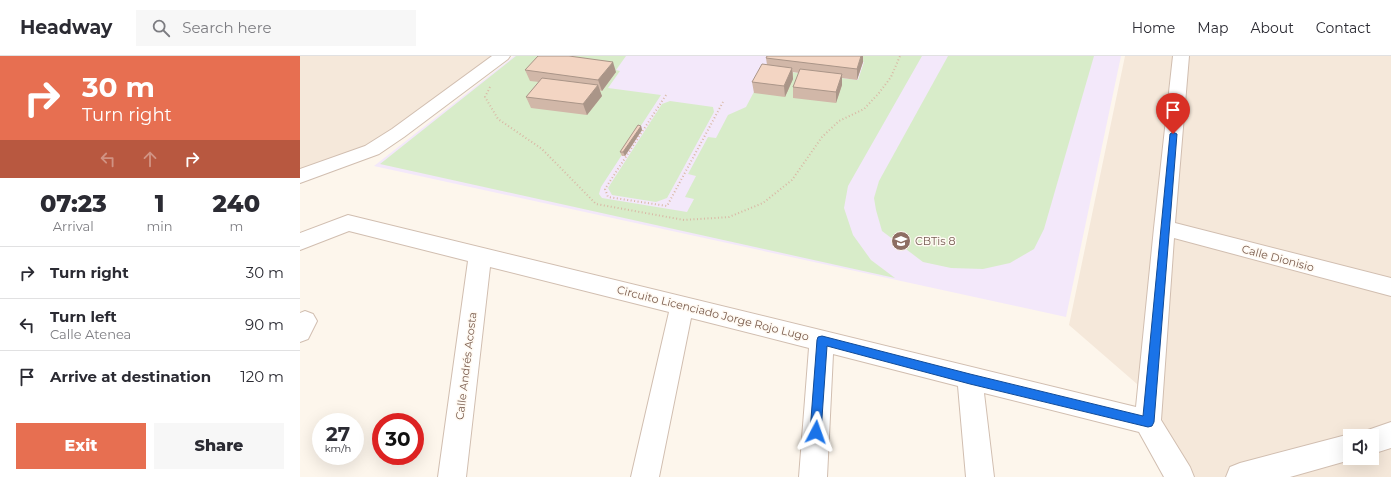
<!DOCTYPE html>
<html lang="en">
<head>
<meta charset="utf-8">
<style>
  :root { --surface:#fff; --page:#f7f7f7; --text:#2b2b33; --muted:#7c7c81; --line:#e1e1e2; --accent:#e76f51 }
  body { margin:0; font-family:Montserrat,sans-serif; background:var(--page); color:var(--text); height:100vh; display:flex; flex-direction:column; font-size:15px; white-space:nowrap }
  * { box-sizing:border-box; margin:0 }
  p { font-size:13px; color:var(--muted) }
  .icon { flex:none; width:22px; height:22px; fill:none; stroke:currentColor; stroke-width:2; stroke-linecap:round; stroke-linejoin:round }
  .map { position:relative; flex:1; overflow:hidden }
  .details { display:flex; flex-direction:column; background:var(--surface); width:300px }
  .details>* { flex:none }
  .banner { background:#e76f51; color:#fff; overflow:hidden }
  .fabs { position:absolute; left:1043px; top:373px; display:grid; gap:8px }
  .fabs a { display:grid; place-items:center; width:36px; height:36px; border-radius:0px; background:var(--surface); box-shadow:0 4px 16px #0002; font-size:20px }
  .speed { position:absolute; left:12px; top:357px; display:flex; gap:8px; font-size:20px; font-weight:700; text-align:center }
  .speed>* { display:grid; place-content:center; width:52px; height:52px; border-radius:50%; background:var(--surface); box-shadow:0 4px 16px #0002; line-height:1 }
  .speed small { font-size:10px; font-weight:400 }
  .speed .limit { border:6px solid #d22; background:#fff; color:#111 }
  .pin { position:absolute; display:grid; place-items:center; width:34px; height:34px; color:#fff; margin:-41px -17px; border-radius:50% 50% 50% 0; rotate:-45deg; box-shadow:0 0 4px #0007 }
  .pin .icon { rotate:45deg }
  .me { position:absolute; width:44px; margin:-22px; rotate:4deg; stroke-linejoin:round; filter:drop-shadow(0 0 3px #0008) }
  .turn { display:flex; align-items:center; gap:14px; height:84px; padding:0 16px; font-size:18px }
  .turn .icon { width:52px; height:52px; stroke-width:2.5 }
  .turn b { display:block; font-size:28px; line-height:34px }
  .lanes { display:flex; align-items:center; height:38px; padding:0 16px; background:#0003; justify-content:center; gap:20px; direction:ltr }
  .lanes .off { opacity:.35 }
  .eta { display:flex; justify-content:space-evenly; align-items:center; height:68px; text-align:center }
  .eta b { font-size:24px; font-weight:800; line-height:28px }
  .action { display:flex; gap:8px; margin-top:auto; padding:8px 16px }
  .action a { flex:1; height:46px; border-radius:0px; background:var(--accent); color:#fff; font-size:16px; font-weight:800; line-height:46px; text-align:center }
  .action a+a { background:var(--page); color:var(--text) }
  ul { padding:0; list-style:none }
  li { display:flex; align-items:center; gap:12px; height:52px; padding:0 16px; border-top:1px solid var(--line) }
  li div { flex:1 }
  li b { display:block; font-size:15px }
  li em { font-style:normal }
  header { display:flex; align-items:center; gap:24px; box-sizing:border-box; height:56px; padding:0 20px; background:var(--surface); border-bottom:1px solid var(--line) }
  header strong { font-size:19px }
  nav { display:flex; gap:22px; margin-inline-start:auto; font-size:14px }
  .search { width:280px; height:36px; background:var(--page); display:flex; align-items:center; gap:10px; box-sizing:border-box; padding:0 14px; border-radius:0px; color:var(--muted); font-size:15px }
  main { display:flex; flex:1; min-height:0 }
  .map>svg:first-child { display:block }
</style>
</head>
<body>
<header>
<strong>Headway</strong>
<div class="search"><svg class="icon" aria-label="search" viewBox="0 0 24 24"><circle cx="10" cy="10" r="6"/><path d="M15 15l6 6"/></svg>Search here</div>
<nav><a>Home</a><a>Map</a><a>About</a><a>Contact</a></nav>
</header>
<main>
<section class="details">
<div class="banner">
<div class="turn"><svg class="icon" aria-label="right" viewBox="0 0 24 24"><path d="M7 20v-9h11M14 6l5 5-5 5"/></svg><div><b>30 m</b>Turn right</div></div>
<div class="lanes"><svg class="icon off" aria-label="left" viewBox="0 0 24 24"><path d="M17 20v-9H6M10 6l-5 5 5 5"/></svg><svg class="icon off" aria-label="ahead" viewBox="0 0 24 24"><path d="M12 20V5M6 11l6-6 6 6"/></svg><svg class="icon" aria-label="right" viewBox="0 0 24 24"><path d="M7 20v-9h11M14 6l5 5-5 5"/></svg></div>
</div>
<div class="eta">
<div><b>07:23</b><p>Arrival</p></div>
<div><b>1</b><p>min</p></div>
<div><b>240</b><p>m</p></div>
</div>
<ul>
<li><svg class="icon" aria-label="right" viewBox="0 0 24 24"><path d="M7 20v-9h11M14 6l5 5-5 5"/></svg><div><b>Turn right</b></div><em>30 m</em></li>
<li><svg class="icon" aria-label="left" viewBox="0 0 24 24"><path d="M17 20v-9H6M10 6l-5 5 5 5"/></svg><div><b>Turn left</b><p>Calle Atenea</p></div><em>90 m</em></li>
<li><svg class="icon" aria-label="arrive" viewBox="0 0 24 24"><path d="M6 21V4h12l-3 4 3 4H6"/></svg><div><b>Arrive at destination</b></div><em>120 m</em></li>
</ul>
<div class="action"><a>Exit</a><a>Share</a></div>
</section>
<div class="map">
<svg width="1091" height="421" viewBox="0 0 1091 421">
  <rect width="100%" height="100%" fill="#fdf6ec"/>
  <g fill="#f5e8da" fill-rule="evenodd">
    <path d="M0 0H201L66 103 0 127Z"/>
    <path d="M825 0H1091V421H870L854 392 837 328 769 269ZM1050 380H1072V402H1050Z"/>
  </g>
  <path fill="#f3e8fa" d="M214 0H821L766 261 74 110Z"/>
  <g fill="#d8ecc9">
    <path d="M216 0H326L316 14 320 15 308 32 361 39 301 131 299 138 302 142 387 156 394 143 385 141 396 120 388 118 408 81 416 82 428 59 446 51 466 13 558 24 564 6 517 0H622L548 130 544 152 553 179 571 204 595 222 80 108Z"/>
    <path d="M648 0H794L744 173 734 193 710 207 683 213 651 212 623 206 582 175 576 154 574 142 579 125Z"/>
    <path d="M370 45 413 51 414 56 367 142 356 146 312 139 308 132 362 48Z"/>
  </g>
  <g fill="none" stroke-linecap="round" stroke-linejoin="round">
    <g stroke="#d1beb0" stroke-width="2">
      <g id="minor">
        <path d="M192 0H210L208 3 104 81 79 98 0 127V113L65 90 92 73Z"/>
        <path d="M873 0H889L875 167 1091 222V240L874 182 861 364 890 411 894 421H864L839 376 684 337 694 421H666L658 330 533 298 527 421H499L509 292 391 262 359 421H331L369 256 190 211 166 421H138L168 205 49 175 0 194V177L48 159 836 351 854 172Z"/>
        <path d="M5 255 13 258 17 265 8 283 0 286V257Z"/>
        <path d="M1091 366V392L1072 398V380H1061L1062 376Z"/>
        <path d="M1050 378 1056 380H1050V402H1056L1050 404 990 421H926L930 411 940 407Z"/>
      </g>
    </g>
    <g stroke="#d9b8a5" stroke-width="2" stroke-dasharray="1 2.5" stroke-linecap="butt">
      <path d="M190 31 185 41 198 63 242 93 296 148 384 164 429 161 463 147 492 124 522 81 539 65 564 53 579 37 591 21 600 0"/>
      <path d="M366 39 305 133 308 141 367 150 423 46"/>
    </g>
    <use href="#minor" fill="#fff" fill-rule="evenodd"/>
  </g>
  <g fill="#d1b7a8">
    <path d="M466 2 563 6 557 24 542 22V29L536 47 493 42V31L499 17 493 16V23L485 41 454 37 452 26 467 9Z"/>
    <path d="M225 14 316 16 302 35 299 34 302 40 287 59 231 52 226 41 239 26 230 25Z"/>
    <path d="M341 70 342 74 325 100H322L320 96Z"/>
  </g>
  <g fill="#aa9588">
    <path d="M561 0H563V6L557 24V13Z"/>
    <path d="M313 6 316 16 302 35 298 24Z"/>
    <path d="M492 12 493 23 485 41 484 30Z"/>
    <path d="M542 18V29L536 47V36Z"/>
    <path d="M298 29 302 40 287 59 283 48Z"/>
    <path d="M341 70 342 74 325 100 323 96Z"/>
  </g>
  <g fill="#f3d5c3" stroke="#aa9588">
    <path d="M238 0H269L313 6 298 24 225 14Z"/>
    <path d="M467 0H561L557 13 466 2Z"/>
    <path d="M462 8 492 12 484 30 452 26Z"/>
    <path d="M500 13 542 18 536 36 493 31Z"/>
    <path d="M242 22 298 29 283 48 226 41Z"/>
    <path d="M338 69 341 70 323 96H320Z"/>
  </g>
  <path fill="#1a73e8" stroke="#114b97" d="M873 76 877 78 854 366 852 370 848 371 670 328 527 290 521 376 520 379 516 381 512 379 510 376 517 284 518 281 522 280 670 318 843 360 870 78Z"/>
  <defs>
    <g id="school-disc" transform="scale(1)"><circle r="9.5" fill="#8d6e63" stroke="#fffaf3"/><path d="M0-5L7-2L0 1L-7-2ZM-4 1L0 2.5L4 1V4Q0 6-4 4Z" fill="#fff"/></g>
  </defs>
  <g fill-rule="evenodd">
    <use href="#school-disc" x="601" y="185"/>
  </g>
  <g text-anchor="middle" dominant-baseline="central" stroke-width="3" stroke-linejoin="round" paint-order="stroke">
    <g font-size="11" fill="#785e54" stroke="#fffaf3" text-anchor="start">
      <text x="615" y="185">CBTis 8</text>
    </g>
    <g font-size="11" fill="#7a5c4d" stroke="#fffaf3">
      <text transform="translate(978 202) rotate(15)">Calle Dionisio</text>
      <text transform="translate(413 257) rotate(14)">Circuito Licenciado Jorge Rojo Lugo</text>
      <text transform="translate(166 310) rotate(-83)">Calle Andrés Acosta</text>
    </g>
  </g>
</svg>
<div class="fabs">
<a><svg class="icon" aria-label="sound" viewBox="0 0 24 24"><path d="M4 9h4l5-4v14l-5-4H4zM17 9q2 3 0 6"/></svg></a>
</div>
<div class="speed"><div>27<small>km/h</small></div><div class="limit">30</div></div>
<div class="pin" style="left:873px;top:78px;background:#d93025"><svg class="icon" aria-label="arrive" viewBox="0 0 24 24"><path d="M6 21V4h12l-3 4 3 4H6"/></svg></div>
<svg class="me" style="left:516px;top:376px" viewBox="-20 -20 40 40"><path d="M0-17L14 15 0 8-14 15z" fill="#1a73e8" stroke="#fff" stroke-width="4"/></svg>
</div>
</main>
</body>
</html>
